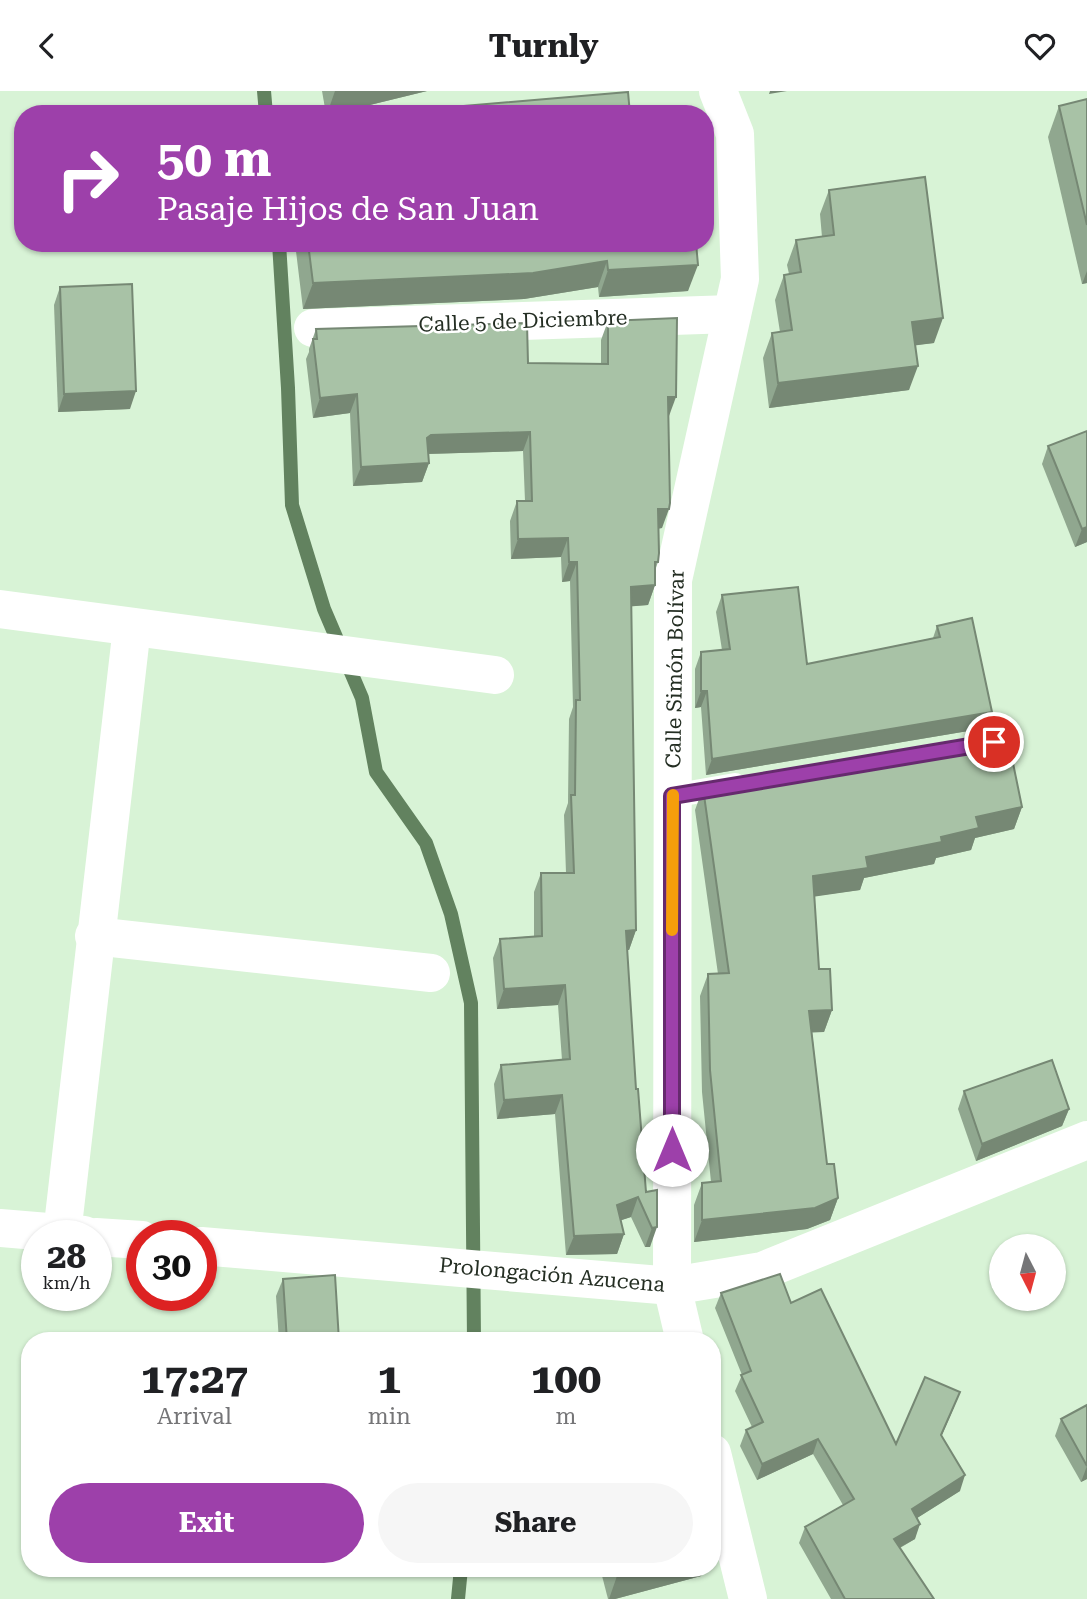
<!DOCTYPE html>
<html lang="en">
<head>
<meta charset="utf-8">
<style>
  :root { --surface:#fff; --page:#f6f6f6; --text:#202124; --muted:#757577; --accent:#9d40aa }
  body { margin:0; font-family:"Roboto Serif",serif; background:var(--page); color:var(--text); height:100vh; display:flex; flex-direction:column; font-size:26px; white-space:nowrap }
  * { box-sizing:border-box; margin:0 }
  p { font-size:23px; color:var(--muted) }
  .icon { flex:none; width:38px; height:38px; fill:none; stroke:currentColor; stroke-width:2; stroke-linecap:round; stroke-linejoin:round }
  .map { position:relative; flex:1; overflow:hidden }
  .drawer { position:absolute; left:21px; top:1241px; width:700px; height:245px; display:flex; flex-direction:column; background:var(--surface); border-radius:28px; box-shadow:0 2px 5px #0004 }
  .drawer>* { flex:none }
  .guide { position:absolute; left:14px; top:14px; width:700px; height:147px; border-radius:28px; box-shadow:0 2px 5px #0004; background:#9d40aa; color:#fff; overflow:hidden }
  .needle { width:46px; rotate:174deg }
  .buttons { position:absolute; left:989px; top:1143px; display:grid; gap:14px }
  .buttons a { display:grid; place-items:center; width:77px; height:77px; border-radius:50%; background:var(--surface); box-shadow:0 2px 5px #0004; font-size:35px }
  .speed { position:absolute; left:21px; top:1129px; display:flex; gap:14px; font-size:35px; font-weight:700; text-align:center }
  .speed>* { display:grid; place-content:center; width:91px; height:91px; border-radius:50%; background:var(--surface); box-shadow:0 2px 5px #0004; line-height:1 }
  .speed small { font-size:18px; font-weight:400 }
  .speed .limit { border:10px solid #d22; background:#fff; color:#111 }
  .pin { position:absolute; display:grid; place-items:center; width:60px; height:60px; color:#fff; margin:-30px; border:4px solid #fff; border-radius:50%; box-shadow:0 2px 7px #0007 }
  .me { position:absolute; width:77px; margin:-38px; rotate:0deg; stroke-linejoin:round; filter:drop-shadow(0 0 5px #0008) }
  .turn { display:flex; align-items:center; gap:24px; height:147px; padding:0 28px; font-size:32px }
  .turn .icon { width:91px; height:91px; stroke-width:2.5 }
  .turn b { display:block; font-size:49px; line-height:60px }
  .eta { display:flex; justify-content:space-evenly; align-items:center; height:119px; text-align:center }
  .eta b { font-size:42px; font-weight:700; line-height:49px }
  .action { display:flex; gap:14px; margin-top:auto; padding:14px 28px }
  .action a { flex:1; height:80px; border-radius:42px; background:var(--accent); color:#fff; font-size:28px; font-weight:700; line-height:80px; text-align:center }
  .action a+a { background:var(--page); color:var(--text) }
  header { display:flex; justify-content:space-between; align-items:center; height:91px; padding:0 28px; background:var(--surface); font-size:32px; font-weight:700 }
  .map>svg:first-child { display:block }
</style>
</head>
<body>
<header><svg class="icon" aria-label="back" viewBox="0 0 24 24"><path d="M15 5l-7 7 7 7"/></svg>Turnly<svg class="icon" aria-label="heart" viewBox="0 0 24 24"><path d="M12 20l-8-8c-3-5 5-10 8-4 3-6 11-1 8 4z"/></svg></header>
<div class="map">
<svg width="1087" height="1508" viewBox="0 0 1087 1508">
  <rect width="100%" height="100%" fill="#d8f3d6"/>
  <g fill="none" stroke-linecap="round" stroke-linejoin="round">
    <g stroke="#62825f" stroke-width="14">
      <path d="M264 0 266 23"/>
      <path d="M279 152 288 297 292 414 324 518 362 607 376 681 426 752 451 823 471 912 474 1250"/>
      <path d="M458 1508 461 1477"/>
    </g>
    <path stroke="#fff" stroke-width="24" d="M672 705 735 694"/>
    <g stroke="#fff" stroke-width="38">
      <path d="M313 237 732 223"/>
      <path d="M0 518 495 584"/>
      <path d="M94 845 431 882"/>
      <path d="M0 1137 84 1144"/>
      <path d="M62 1143 132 536"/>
      <path d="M96 1146 142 1149"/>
      <path d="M201 1155 672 1195 762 1180 1087 1049"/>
      <path d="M685 1250 672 1195 673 489 740 188 735 43 718 0"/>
      <path d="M712 1362 748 1508"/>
    </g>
  </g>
  <g fill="#90a78f">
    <path d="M322 0H427L333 23H326Z"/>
    <path d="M1087 8V192L1082 193 1048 46 1059 15Z"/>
    <path d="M829 99 934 252 915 254 909 299 769 317 763 267 772 242 780 241 775 209 784 184 789 183 787 174 796 149 822 146 820 123Z"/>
    <path d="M295 152H696L688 200 599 206 598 196 524 208 303 218Z"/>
    <path d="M60 196 130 318 58 321 54 214Z"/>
    <path d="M608 230 669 325 662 437 658 438V471L655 479V494L648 514 631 515 636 839 629 859H627L636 998 646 1101 657 1099 650 1156H645L631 1126 621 1129 624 1143 617 1163 566 1164 555 1023 497 1028 494 993 501 974 562 969 558 914 497 918 493 867 500 848 534 845V801L541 782H566L564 724 568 712 569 628 573 616 570 490 562 491 561 466 511 468 510 430 517 410H525L523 360 428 363 429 372 422 391 353 395 350 322 313 327 306 268 309 261V258L316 238 528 272 601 273V249Z"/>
    <path d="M1048 355 1087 451 1075 456 1042 373Z"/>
    <path d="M722 504 807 573 933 547 937 535 986 637 706 684 701 616 695 617V578L701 561 722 559 716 521Z"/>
    <path d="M703 697 1022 716 1014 738 975 747 971 759 936 767 934 773 864 787 860 799 814 805 819 878 832 919 824 941H812L827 1073 838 1107 830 1129 807 1138 694 1151V1114L702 1092 711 1091 702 1001 700 905 708 883H718L695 719Z"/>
    <path d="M964 1000 1069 1018 1062 1035 976 1070 958 1018Z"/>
    <path d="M283 1188 339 1250H279L276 1205Z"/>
    <path d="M721 1202 791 1212 896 1353 954 1316 941 1345 960 1400 917 1427 915 1448 900 1457 934 1508H831L799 1452 805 1436 843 1414 813 1363 757 1389 740 1355 746 1339 752 1336 735 1300 742 1284 715 1217Z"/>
    <path d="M1087 1314V1388L1081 1391 1055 1345 1061 1328Z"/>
    <path d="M600 1477H704L701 1485 615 1508H608Z"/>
  </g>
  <g fill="#768874">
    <path d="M335 0H427L333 23H327Z"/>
    <path d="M770 0H787L769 3Z"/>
    <path d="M607 170 598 196 524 208 303 218 313 192Z"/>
    <path d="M698 174 688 200 599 206 608 179Z"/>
    <path d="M1087 180V192L1082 193Z"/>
    <path d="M943 227 934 252 903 256 912 231Z"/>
    <path d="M918 275 909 299 769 317 778 292Z"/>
    <path d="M136 300 130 318 58 321 64 303Z"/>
    <path d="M357 303 350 322 313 327 320 307Z"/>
    <path d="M668 306H676L669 325H661Z"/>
    <path d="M530 341 523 360 424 363 427 347 431 344Z"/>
    <path d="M429 372 422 391 353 395 361 376Z"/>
    <path d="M658 418H669L662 437 651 438Z"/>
    <path d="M1087 436V451L1075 456 1082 438Z"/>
    <path d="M568 447 561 466 511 468 518 448Z"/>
    <path d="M569 471H577L570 490 562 491Z"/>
    <path d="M655 494 648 514 624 516 631 496Z"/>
    <path d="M701 600H707L701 616 695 617Z"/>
    <path d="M992 621 986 637 706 684 712 668Z"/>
    <path d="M1022 716 1014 738 975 747 971 759 936 767 934 773 864 787 860 799 805 807 813 785 866 766 941 746 976 726Z"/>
    <path d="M636 839 629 859H619L626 840Z"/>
    <path d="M565 894 558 914 497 918 504 898Z"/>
    <path d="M832 919 824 941 801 942 809 920Z"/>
    <path d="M562 1004 555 1023 497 1028 504 1009Z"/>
    <path d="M1069 1018 1062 1035 976 1070 982 1053Z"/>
    <path d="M638 1106 631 1126 610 1133 617 1114Z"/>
    <path d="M838 1107 830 1129 807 1138 694 1151 702 1129Z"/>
    <path d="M657 1136 650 1156H645L652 1137Z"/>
    <path d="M624 1143 617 1163 566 1164 574 1145Z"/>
    <path d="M960 1301 954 1316 935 1360 941 1344Z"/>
    <path d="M818 1348 813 1363 757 1389 762 1373Z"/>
    <path d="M1087 1375V1388L1081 1391Z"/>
    <path d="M965 1384 960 1400 906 1434 912 1418Z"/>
    <path d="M920 1433 915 1448 888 1463 894 1448Z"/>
    <path d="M646 1477H704L701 1485 615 1508H609L617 1485Z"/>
  </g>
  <g fill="#a8c2a6" stroke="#768874" stroke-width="2">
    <path d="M628 1 630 23H370Z"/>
    <path d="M1087 8V134L1059 15Z"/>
    <path d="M925 86 943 227 912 231 918 275 778 292 772 242 792 239 784 184 801 181 796 149 834 144 829 99Z"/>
    <path d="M308 152H696L698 174 608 179 607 170 533 182 313 192Z"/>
    <path d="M132 193 136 300 64 303 60 196Z"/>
    <path d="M677 227 676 306H668L670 412 669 418H658L659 462 658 471H655V494L631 496 636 839 626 840 636 998H638L646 1101 657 1099V1136L652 1137 638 1106 617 1114 624 1143 574 1145 562 1004 504 1009 501 974 570 968 565 894 504 898 500 848 542 845 541 782H574L571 704H575L576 609H580L577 471H569L568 447 518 448 517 410H532L530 341 431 344 427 347 429 372 361 376 357 303 320 307 313 248H317L316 238 527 232 528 272 608 273V230Z"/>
    <path d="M1087 340V436L1082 438 1048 355Z"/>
    <path d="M798 496 807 573 940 546 937 535 972 527 992 621 712 668 707 600H701V561L730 558 722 504Z"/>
    <path d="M1007 643 1022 716 976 726 979 737 941 746 942 751 866 766 868 777 813 785 819 878H830L832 919 809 920 827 1073H834L838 1107 815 1117 702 1129V1092L721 1090 710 979 708 883 729 882 703 697Z"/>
    <path d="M1052 969 1069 1018 982 1053 964 1000Z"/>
    <path d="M780 1183 791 1212 821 1198 896 1353 925 1286 960 1301 941 1344 965 1384 912 1418 920 1433 894 1448 934 1508H845L805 1436 854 1408 818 1348 762 1373 746 1339 763 1331 741 1284 751 1280 721 1202Z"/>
    <path d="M335 1184 339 1250H287L283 1188Z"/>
    <path d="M1087 1314V1375L1061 1328Z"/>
    <path d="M615 1477H646L617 1485Z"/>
  </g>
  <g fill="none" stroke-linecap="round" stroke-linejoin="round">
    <g stroke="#662a6e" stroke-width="18">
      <path id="route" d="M672 1059V705L994 651"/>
    </g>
    <use href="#route" stroke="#9d40aa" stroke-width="12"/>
    <path stroke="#f59e0b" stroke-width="12" d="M672 839 673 704"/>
  </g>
  <g text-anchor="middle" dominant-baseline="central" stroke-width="5" stroke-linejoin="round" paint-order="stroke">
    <g font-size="21" fill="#242e23" stroke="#fff">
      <text transform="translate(523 230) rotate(-2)">Calle 5 de Diciembre</text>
      <text transform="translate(675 578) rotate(-89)">Calle Simón Bolívar</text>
      <text transform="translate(552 1184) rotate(5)">Prolongación Azucena</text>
    </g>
  </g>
</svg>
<div class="buttons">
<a><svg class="needle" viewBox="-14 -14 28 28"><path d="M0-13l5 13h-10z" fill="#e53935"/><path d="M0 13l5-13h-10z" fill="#757577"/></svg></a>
</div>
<div class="speed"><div>28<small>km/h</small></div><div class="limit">30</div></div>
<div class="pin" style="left:994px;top:651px;background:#d93025"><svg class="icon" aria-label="arrive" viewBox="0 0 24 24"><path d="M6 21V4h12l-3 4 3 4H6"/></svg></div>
<svg class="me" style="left:672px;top:1059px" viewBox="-20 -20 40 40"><circle r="19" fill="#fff"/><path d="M0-13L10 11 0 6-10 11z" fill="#9d40aa"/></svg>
<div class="guide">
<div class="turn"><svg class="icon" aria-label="right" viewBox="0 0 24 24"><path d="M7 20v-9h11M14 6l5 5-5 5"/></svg><div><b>50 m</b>Pasaje Hijos de San Juan</div></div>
</div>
<section class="drawer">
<div class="eta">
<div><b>17:27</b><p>Arrival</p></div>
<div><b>1</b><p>min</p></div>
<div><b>100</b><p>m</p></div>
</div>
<div class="action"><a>Exit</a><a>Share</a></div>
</section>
</div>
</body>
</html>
